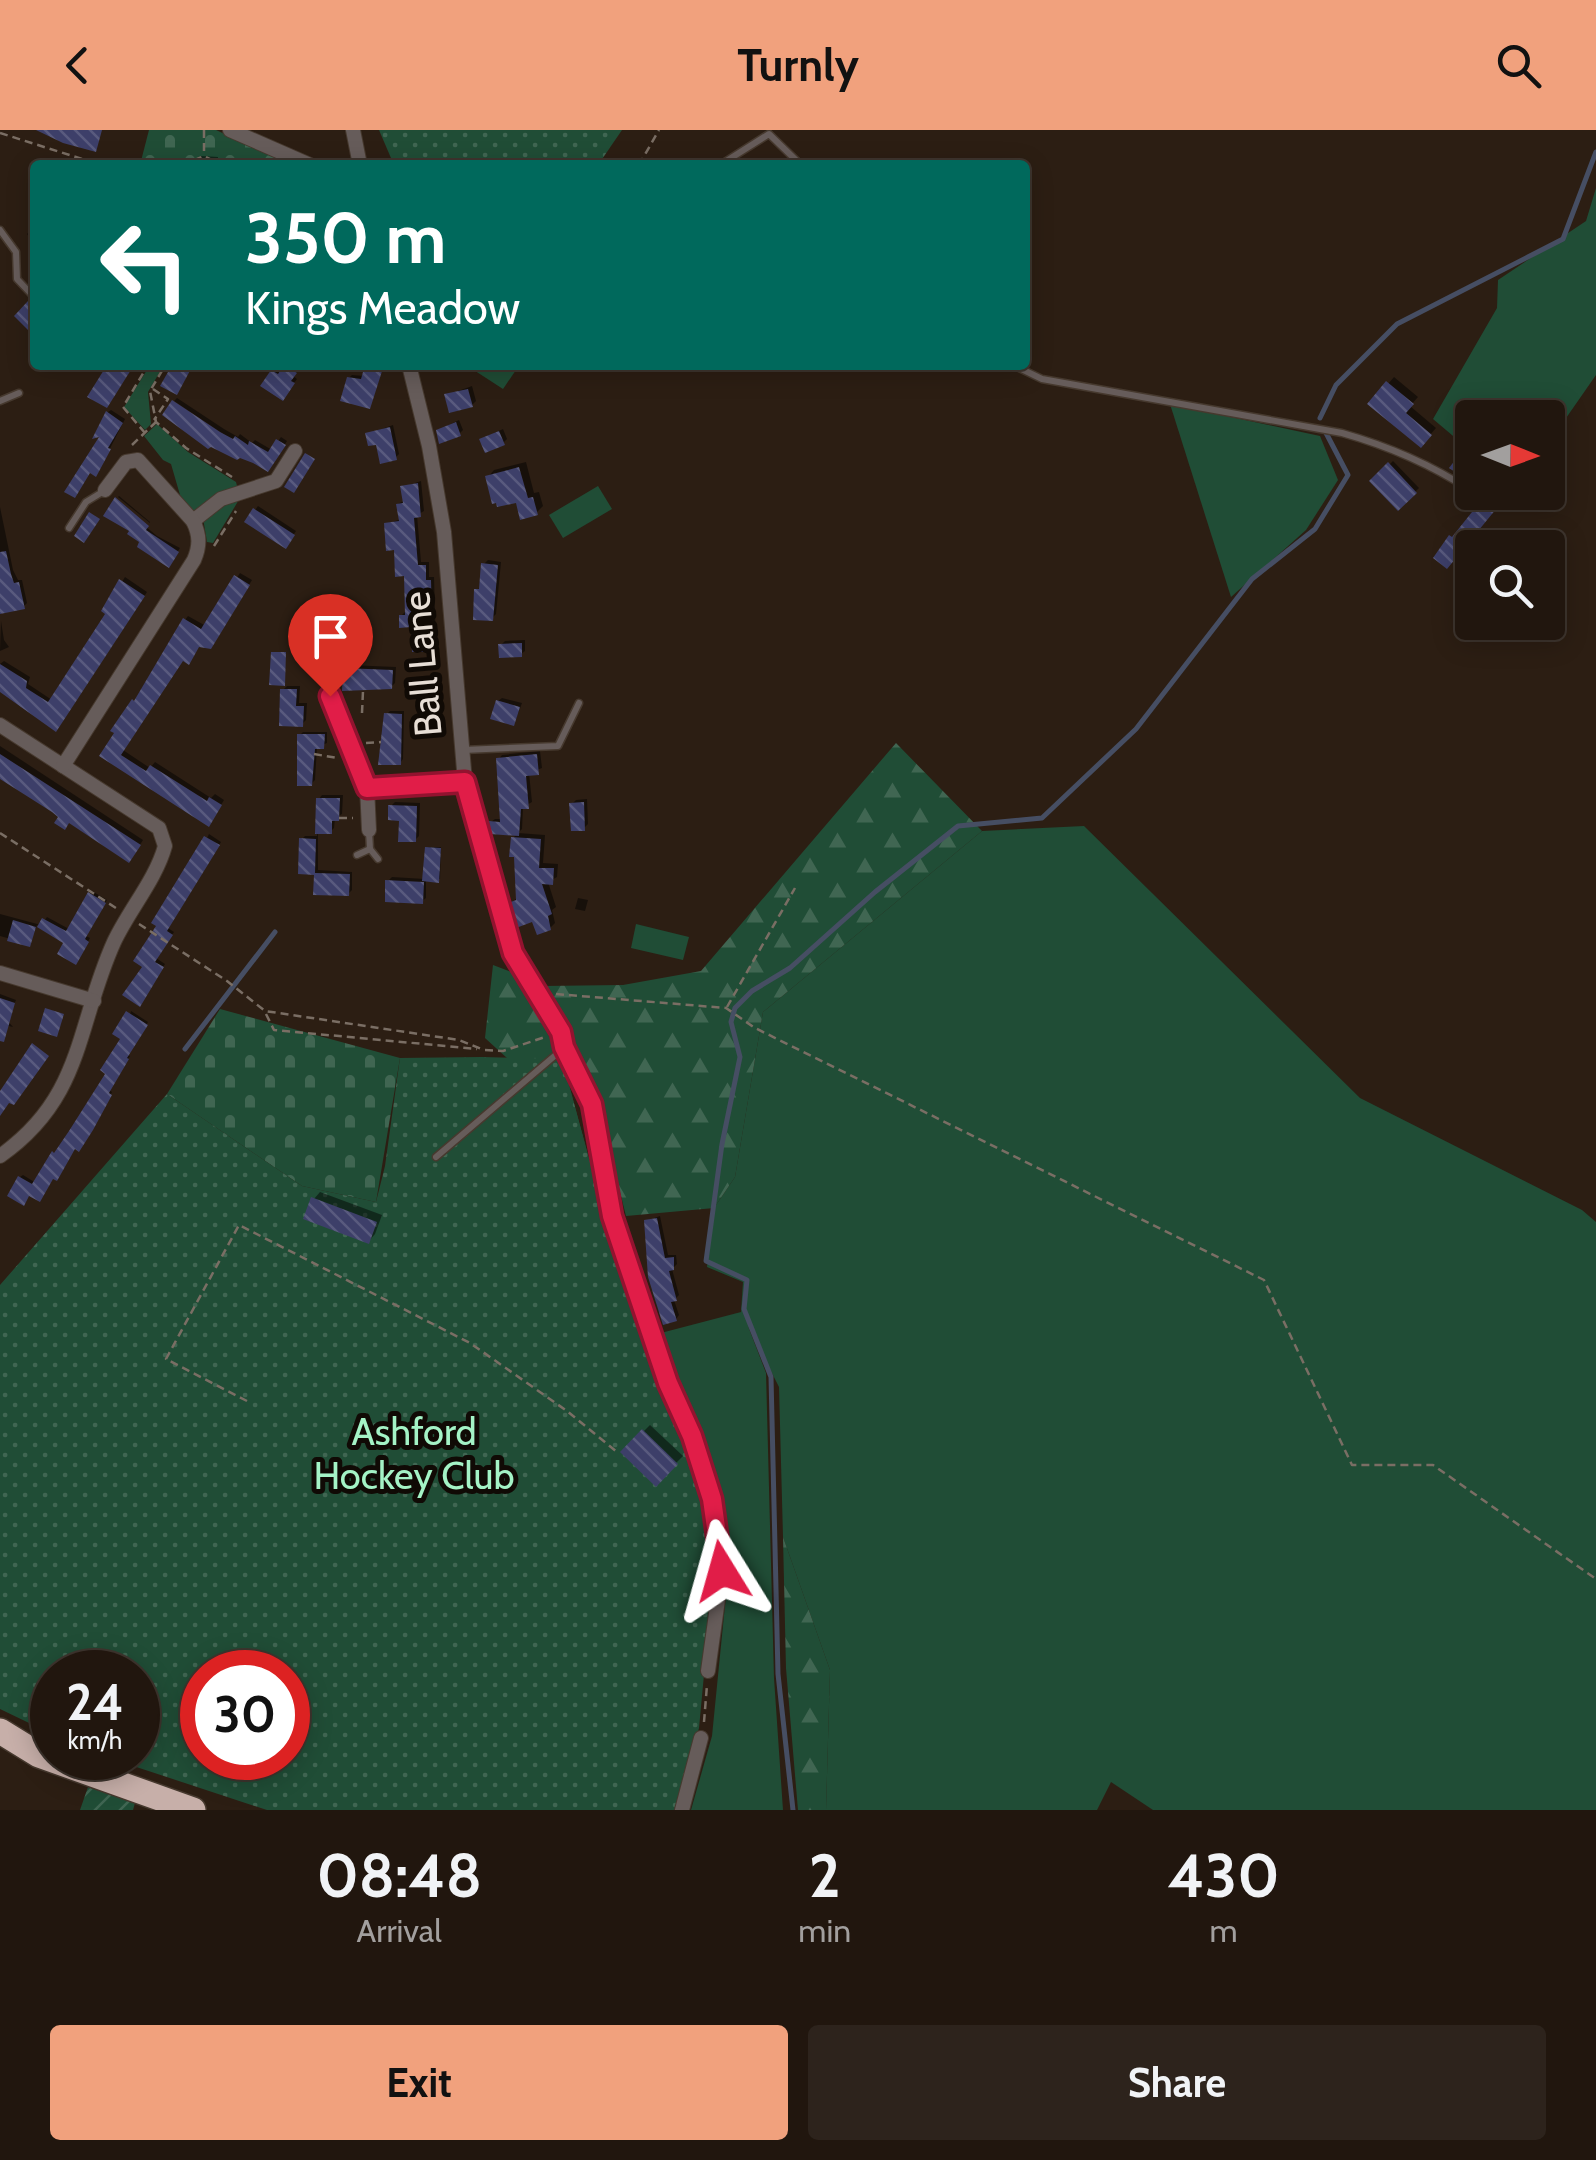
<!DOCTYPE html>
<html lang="en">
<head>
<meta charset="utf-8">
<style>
  :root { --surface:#21160e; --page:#2d231c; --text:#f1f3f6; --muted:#a29f9e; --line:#3e352e; --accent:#f1a17d }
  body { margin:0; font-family:Cabin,sans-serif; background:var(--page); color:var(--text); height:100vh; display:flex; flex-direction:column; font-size:38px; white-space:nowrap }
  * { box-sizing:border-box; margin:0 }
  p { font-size:32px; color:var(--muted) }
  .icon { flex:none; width:55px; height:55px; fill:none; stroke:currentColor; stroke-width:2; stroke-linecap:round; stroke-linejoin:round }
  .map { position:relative; height:1680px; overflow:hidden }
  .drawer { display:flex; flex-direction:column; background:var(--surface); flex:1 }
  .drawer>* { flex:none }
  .top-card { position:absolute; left:30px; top:30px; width:1000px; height:210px; border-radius:10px; box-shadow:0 5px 25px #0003,0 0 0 2px var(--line); background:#00695c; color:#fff; overflow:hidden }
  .needle { width:65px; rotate:91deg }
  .fabs { position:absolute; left:1455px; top:270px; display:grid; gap:20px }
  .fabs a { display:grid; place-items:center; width:110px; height:110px; border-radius:10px; background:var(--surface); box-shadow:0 5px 25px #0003,0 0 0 2px var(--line); font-size:50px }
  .speed { position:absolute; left:30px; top:1520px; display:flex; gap:20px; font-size:50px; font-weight:700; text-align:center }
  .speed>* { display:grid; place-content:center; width:130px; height:130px; border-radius:50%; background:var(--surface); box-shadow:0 5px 25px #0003,0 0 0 2px var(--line); line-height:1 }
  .speed small { font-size:25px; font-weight:400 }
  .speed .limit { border:15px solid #d22; background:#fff; color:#111 }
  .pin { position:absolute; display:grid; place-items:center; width:85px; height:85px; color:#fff; margin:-102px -42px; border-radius:50% 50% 50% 0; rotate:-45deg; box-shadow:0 0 10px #0007 }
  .pin .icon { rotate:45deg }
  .me { position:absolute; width:110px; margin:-55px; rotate:352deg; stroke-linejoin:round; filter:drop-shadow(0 0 8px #0008) }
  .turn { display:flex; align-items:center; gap:35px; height:210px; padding:0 50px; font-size:45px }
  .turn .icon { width:130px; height:130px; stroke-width:2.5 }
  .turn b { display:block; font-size:70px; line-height:85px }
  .eta { display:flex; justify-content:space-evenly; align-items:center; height:170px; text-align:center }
  .eta b { font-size:60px; font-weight:700; line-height:70px }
  .button { display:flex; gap:20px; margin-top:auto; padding:20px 50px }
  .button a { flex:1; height:115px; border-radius:10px; background:var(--accent); color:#111; font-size:40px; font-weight:700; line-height:115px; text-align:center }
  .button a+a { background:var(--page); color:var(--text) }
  header { display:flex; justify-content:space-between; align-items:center; height:130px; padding:0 50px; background:var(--accent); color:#111; font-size:45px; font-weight:700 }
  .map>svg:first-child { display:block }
</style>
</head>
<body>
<header><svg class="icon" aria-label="back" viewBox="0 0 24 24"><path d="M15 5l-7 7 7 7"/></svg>Turnly<svg class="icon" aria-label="search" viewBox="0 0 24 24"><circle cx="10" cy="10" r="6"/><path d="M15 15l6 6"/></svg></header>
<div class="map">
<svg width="1596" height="1680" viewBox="0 0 1596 1680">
  <defs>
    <pattern id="forest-firs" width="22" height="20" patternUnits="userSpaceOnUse" patternTransform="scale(2.5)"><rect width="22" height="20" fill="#204d36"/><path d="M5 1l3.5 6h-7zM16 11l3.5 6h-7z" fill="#406652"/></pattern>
    <pattern id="cemetery-stones" width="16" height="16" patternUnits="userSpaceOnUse" patternTransform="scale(2.5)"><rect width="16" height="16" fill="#204d36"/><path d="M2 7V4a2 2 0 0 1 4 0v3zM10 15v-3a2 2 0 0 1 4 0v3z" fill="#406652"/></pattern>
    <pattern id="park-dots" width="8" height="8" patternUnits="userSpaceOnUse" patternTransform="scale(2.5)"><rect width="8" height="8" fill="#204d36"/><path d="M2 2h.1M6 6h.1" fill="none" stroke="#406652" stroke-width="1.8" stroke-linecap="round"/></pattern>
    <pattern id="garden-furrows" width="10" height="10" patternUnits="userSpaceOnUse" patternTransform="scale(2.5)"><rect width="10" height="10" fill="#204d36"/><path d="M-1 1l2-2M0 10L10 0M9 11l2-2" fill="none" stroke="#406652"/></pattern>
    <pattern id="building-back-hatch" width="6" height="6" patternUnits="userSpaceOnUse" patternTransform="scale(2.5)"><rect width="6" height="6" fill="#3d3f69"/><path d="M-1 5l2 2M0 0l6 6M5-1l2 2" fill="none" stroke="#595a7e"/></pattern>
  </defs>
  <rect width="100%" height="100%" fill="#2c1e13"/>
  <g fill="#204d36">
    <path d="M1596 58V245L1548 314V288H1472V322L1433 289 1497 178 1498 150 1586 91Z"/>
    <path d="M150 235 161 240 148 262 151 294 145 300 124 277Z"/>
    <path d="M466 235H515L518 237 503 259Z"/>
    <path d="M1170 274 1320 306 1338 350 1306 400 1231 467Z"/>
    <path d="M157 294 188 322 236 352 238 360 193 381 180 365 171 334 163 330 144 306Z"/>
    <path d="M598 356 612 379 563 408 549 385Z"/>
    <path d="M240 368 213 413 207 412 203 388 214 377Z"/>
    <path d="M1084 696 1360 968 1582 1080 1596 1092V1680H1153L1111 1652 1097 1680H826L830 1540 783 1407 779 1257 748 1196 766 1243 774 1548 783 1680H691L712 1606 728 1445 720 1362 657 1204 741 1182 743 1152 707 1137 714 1078 735 1047 763 882 982 701Z"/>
    <path d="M636 794 689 807 683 830 631 818Z"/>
  </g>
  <g fill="url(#forest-firs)">
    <path d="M896 613 982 701 763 882 735 1047 714 1078 626 1086 590 942 543 856 623 855 701 841Z"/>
    <path d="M493 835 514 843 562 929 618 1136 517 937 485 908Z"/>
    <path d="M783 1407 830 1540 826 1680H798L786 1538Z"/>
  </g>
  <g fill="url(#cemetery-stones)">
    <path d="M149 0H216L276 28 274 35H140Z"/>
    <path d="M220 879 400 928 376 1072 302 1056 167 964Z"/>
  </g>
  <g fill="url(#park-dots)" fill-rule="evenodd">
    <path d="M379 0H622L598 35 391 28Z"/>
    <path d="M482 927 562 929 618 1136 699 1358 714 1437 699 1598 676 1680H267L109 1628H138V1542H52V1604L0 1579V1155L167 964 302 1056 376 1072 385 1036 400 928ZM202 1542H288V1628H202Z"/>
  </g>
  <path fill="url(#garden-furrows)" d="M88 1657 135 1673 133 1680H80Z"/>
  <g fill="#0007">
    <path d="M201 26 218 27V35H192Z"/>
    <path d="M35 97V113L27 104Z"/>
    <path d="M288 235 299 238 293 246 297 249 286 264 264 255 277 237 283 241Z"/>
    <path d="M367 235H384L370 276 349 248 352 245 364 246Z"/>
    <path d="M1394 247 1418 267 1410 276 1436 298 1421 315 1371 274Z"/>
    <path d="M472 256 476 271 472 275 447 265Z"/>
    <path d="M177 268 224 299 238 307 240 304 252 313 255 310 272 320 281 307 287 311 271 336 174 271Z"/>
    <path d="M111 280 125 289 99 340 108 282Z"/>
    <path d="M459 290 463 300 459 304 439 300Z"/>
    <path d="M393 295 399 324 395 328 368 304Z"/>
    <path d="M503 299 507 309 503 313 482 309Z"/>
    <path d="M1468 320 1472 325V350L1453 337Z"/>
    <path d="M1393 331 1419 358 1399 378 1373 351Z"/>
    <path d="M526 332 534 363 539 362 543 376 536 383 488 347 494 340Z"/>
    <path d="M421 351 424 381 417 385 421 432H429V447H434L436 516 432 520 414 495 401 486 405 482 406 444 387 394 401 389 398 374 405 370 403 357Z"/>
    <path d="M119 366 150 392V393L118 367Z"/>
    <path d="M115 371 157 406 180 418 171 432 142 411Z"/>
    <path d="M258 376 296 401 288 413 247 391Z"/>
    <path d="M0 377 13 440 18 450H22L27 473 24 476 0 466Z"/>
    <path d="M488 430 501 432 496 484 492 488 477 460 482 456 484 434Z"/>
    <path d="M240 443 252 450 214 512 200 515 183 528 123 620 150 638 155 632 211 668 215 664 224 670 212 690 102 625 185 490 188 486 206 496Z"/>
    <path d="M125 447 147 462 60 595 0 559V534L4 531 30 547 28 554 52 570 108 483 105 480Z"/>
    <path d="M307 490 339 492 338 515 334 519 303 494Z"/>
    <path d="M1 491 4 510 9 517 0 521Z"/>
    <path d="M525 510V521L521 524 501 515 505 511Z"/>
    <path d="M349 535 396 537 395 553 391 557 345 539Z"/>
    <path d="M287 556H300L299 573H307L306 590 302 594 283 560Z"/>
    <path d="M502 568 522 573 514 594 498 571Z"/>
    <path d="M390 581H404L403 629 400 633 387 584Z"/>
    <path d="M303 602H327V613L317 617 315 650 311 654 300 605Z"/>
    <path d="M0 616 143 710 133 726 62 686 0 646Z"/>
    <path d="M540 621 542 638 529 643 532 672 523 677 522 699 518 703 545 705 543 733 558 734 557 747 548 752 556 777 552 780 555 793 550 798 511 773 518 767 513 708 518 703 491 692 495 689H502L499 629 502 625Z"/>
    <path d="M322 665H343L342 684 335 688 334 698 330 702H318V740L352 742V760L348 764 315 763 316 743 300 742 302 709 305 706H317L319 669Z"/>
    <path d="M587 669 588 694 584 698 572 674 576 670Z"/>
    <path d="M395 672 420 673 419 706 415 710 391 676Z"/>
    <path d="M209 704 221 712 168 798 174 802 156 828 165 834 142 871 145 836Z"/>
    <path d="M428 717H441L440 749H426V768L422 771 388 751 392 747 425 749Z"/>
    <path d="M92 761 107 770 86 806 90 808 78 829 66 812 37 795 29 814 0 806V784L41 795 47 787 69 799Z"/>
    <path d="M578 768 588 770 585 781 575 779Z"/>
    <path d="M0 864 16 870 7 890 13 897 0 894Z"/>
    <path d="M131 881 148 892 127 925 130 926 109 960 112 962 95 995 53 1047 42 1067 20 1047 23 1045 36 1053 54 1023 58 1022 108 943 124 908Z"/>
    <path d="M320 1062 382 1085 375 1104 369 1111 314 1069Z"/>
    <path d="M660 1086 668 1125H676L677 1134 672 1139 679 1165 674 1170 679 1185 676 1189 646 1091Z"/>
    <path d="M650 1295 683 1326 656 1353 623 1322Z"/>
  </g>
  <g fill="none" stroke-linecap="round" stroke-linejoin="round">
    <g stroke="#464e63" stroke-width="5">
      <path d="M1320 288 1336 255 1397 194 1563 109 1596 22"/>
      <path d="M185 919 275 802"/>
      <path d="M793 1680 778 1544 771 1247 744 1179 747 1150 706 1131 722 1014 740 927 731 892 735 878 752 861 790 838 875 762 958 696 1042 688 1136 599 1252 449 1315 399 1348 345 1325 301"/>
    </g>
  </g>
  <g fill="url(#building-back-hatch)">
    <path d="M36 0H102L96 22 63 13Z"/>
    <path d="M28 171 35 175V207L14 186Z"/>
    <path d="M107 235H134L107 278 87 267Z"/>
    <path d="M172 235H193L177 265 160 256Z"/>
    <path d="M284 235 297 243 291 251 295 253 283 271 260 256 271 240 278 244Z"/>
    <path d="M365 235H384L370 279 340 271 347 247 361 249Z"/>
    <path d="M1386 251 1414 274 1406 283 1432 305 1421 318 1367 274Z"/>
    <path d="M468 259 473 277 449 283 444 264Z"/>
    <path d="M172 270 220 302 233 309 235 306 248 315 249 311 268 322 276 309 286 315 268 342 253 333 240 328 237 330 211 317 208 319 162 285Z"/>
    <path d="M106 281 123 293 108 318 111 319 96 347 90 343 75 368 64 362 99 307 92 309Z"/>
    <path d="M456 292 461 306 439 314 436 300Z"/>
    <path d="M390 297 397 330 380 334 376 315 368 316 365 303Z"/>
    <path d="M499 301 505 315 485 323 479 309Z"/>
    <path d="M305 323 315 329 294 363 284 357Z"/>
    <path d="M1459 325 1472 336V353L1449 338Z"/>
    <path d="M1388 332 1417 363 1398 381 1369 351Z"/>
    <path d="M519 337 528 368 533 367 538 385 520 390 516 373 497 377 496 373 492 374 485 346Z"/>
    <path d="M418 353 421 387 414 388 418 435H426V450H431L433 522H412L411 497 399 498V485H405L404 446 395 447 394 420 386 421 384 393 399 391 396 374 403 373 400 356Z"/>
    <path d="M1488 362H1510L1447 439 1433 428 1449 405 1452 407Z"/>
    <path d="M115 367 149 396 146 400 179 422 169 438 137 417 139 412 127 404 129 401 103 386Z"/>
    <path d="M253 378 295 405 286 419 244 392Z"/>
    <path d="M89 382 100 389 84 413 74 406Z"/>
    <path d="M6 421 11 444 14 453 19 452 25 479 0 484V422Z"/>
    <path d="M481 433 498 435 493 491 473 490 474 459H479Z"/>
    <path d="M234 445 250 455 211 519 199 517 189 535 183 531 121 625 146 641 150 635 207 671 209 667 222 675 209 697 99 626 114 603 110 601 132 569 134 571 183 488 201 499Z"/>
    <path d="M119 449 145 466 56 602 0 562V534L27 551 26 558 48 572 105 484 101 481Z"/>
    <path d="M301 493 336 495 335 522 322 521 323 514 300 513Z"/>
    <path d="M522 513V527L499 528 498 514Z"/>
    <path d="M271 522H286L285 556 269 555Z"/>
    <path d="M343 538 393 540 392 559 342 561Z"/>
    <path d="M280 559H297L296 576H304L303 597 279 596Z"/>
    <path d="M496 570 520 577 514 596 490 589Z"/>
    <path d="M384 583 402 584 401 635H378Z"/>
    <path d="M297 604H325L324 619H315L312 656H297Z"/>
    <path d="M0 624 141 715 129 733 69 693 65 700 54 693 58 687 52 682 0 649Z"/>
    <path d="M537 624 539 645 526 646 529 679H521L519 706 490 704 489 691 500 692 496 628Z"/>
    <path d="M316 668H340L339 691H332V704H315Z"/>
    <path d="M584 672 585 701H571L569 673Z"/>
    <path d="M388 675 417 676 416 712H398L399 691 388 690Z"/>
    <path d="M204 706 220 715 167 801 173 805 155 832 164 837 140 877 122 865 142 837 133 831 156 796 151 793Z"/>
    <path d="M511 707 541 709 539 738H554L553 755 542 754 552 784 548 786 551 800 537 805 532 792 516 798 508 773 516 770 514 727H509Z"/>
    <path d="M299 708 316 709 315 743 350 744 349 766 313 765 314 745 298 744Z"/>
    <path d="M425 717 441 718 439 753 422 751Z"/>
    <path d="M385 750 424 752 423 774 385 772Z"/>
    <path d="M88 762 106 773 85 809 89 812 76 835 57 824 63 813 37 797 42 788 66 801Z"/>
    <path d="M13 790 36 797 30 817 7 811Z"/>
    <path d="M0 868 15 873 4 912 0 911Z"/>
    <path d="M45 878 64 884 57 907 38 901Z"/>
    <path d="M126 881 148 895 127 928 129 929 109 963 112 965 93 1000 79 1022 75 1019 57 1051 53 1049 40 1072 29 1066 24 1076 7 1066 18 1046 32 1054 52 1021 54 1023 69 1001 105 944 100 940 120 909 112 904Z"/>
    <path d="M32 913 49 926 14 975 9 973 0 986V961Z"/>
    <path d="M311 1067 377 1092 369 1114 303 1089Z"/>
    <path d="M657 1088 665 1128 674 1127V1140L669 1141 677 1171 671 1172 677 1191 663 1195 648 1147 644 1090Z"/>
    <path d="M642 1299 678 1334 656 1357 620 1322Z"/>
  </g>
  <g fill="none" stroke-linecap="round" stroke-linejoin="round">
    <g stroke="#46392e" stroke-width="9">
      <g id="lane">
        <path d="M720 35 769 4 801 35"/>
        <path d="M0 100 16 122 17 149 35 168"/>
        <path d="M1013 235 1042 249 1342 303C1388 316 1430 334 1470 360"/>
        <path d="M0 271 19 263"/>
        <path d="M69 398 86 372 104 361"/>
        <path d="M329 565 349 614"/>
        <path d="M463 620 558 616 579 573"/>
        <path d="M369 701 370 719 378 729"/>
        <path d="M357 725 370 719"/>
        <path d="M436 1027 565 917"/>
      </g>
    </g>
    <g stroke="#46392e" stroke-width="16">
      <g id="street">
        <path d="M230 0 310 35"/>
        <path d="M353 0 360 35"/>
        <path d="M409 235 429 316 444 402 465 652 498 777 513 823 561 902 591 974 612 1086 668 1253 692 1306 712 1369 722 1441 708 1541"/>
        <path d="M193 391 221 369 276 351 295 321"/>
        <path d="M0 595 159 698 165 716C156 749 129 780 114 812 76 896 84 967 0 1026"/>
        <path d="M350 615 367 657 369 700"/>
        <path d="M63 636 194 430C200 416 200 405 193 391L138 330 126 332 105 360"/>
        <path d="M367 657 465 652"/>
        <path d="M0 843 94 871"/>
        <path d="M682 1680 701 1608"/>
      </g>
    </g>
    <g stroke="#46392e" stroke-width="28">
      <path id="highway" d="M0 1601 39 1625 193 1680"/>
    </g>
    <g stroke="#7a6e64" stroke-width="2.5" stroke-dasharray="8 5" stroke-linecap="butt">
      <path d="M204 0V24"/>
      <path d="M0 3 101 35"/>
      <path d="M182 35 204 26 222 35"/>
      <path d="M639 35 659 0"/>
      <path d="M152 235 163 239 150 261 156 292 186 318 232 347"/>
      <path d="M153 259 168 269 154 290"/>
      <path d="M145 303 123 277 148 235"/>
      <path d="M132 315 156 292"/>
      <path d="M214 416 236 381"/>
      <path d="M362 583 363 561"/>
      <path d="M366 613 381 612"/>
      <path d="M314 624 337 628"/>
      <path d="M339 688H353"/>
      <path d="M0 703 116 778"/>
      <path d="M139 794 227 851 265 881 459 910 484 920"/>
      <path d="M556 864 726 878 755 898 1264 1150 1352 1335H1433L1596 1449"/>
      <path d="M727 877 795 758"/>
      <path d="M266 884 274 900 477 919"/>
      <path d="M485 920 503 921 545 907"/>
      <path d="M247 1271 166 1229 239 1095 470 1213 567 1281 617 1322"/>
      <path d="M704 1592 707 1555"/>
    </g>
    <use href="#lane" stroke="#665c5a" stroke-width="6"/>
    <use href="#street" stroke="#665c5a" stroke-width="14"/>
    <use href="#highway" stroke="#c7afa9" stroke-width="25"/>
  </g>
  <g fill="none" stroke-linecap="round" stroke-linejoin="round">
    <g stroke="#92132f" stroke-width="25">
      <path id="route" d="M330 566 367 658 465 652 513 823 561 902 564 917 592 974 612 1086 668 1253 692 1306 712 1369 722 1441"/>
    </g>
    <use href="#route" stroke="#e11d48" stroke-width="18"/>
  </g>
  <g text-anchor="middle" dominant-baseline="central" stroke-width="10" stroke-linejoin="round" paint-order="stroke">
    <g font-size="38" fill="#e7ded6" stroke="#100a05">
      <text transform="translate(422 534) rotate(-95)">Ball Lane</text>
    </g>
    <g font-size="38" fill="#a4f3c6" stroke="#100a05">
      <text x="414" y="1301">Ashford<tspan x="414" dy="44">Hockey Club</tspan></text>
    </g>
  </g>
</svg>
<div class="fabs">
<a><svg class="needle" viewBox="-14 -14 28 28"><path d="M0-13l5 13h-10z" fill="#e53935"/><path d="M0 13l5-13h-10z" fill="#a29f9e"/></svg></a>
<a><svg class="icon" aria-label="search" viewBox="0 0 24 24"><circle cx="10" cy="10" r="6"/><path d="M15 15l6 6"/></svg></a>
</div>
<div class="speed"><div>24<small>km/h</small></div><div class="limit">30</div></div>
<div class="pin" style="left:330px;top:566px;background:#d93025"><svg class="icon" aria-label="arrive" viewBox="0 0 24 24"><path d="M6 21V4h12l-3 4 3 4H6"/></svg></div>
<svg class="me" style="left:722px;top:1441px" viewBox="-20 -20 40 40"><path d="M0-17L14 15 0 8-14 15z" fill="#e11d48" stroke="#fff" stroke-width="4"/></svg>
<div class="top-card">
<div class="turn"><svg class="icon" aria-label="left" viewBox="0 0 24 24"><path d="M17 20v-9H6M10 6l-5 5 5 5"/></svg><div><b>350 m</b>Kings Meadow</div></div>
</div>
</div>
<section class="drawer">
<div class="eta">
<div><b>08:48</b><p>Arrival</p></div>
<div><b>2</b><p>min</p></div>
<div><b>430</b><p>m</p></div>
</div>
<div class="button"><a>Exit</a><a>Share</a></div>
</section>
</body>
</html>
